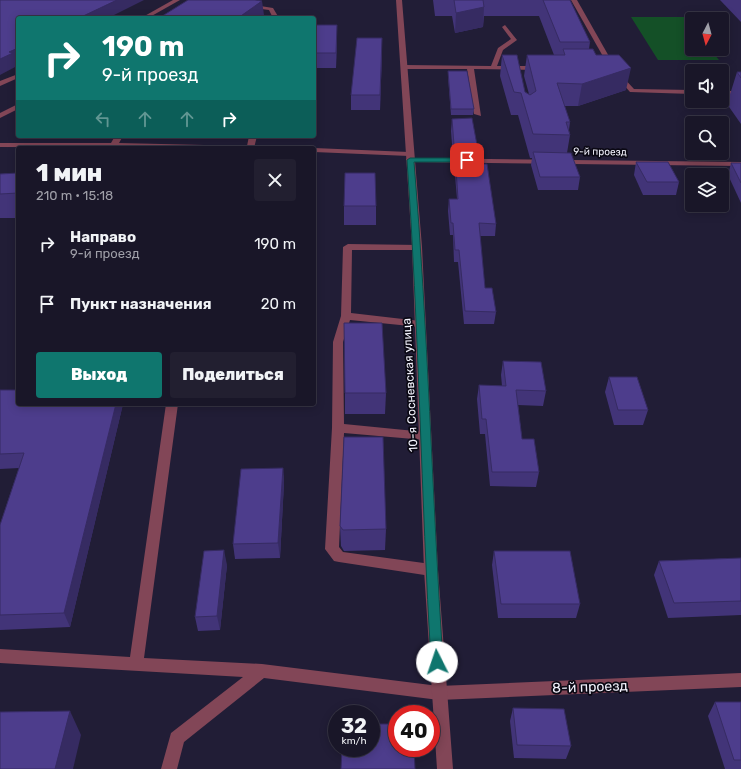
<!DOCTYPE html>
<html lang="ru">
<head>
<meta charset="utf-8">
<style>
  :root { --surface:#191628; --page:#221f30; --text:#f1f3f6; --muted:#9f9fa8; --line:#373545; --accent:#0f766e }
  body { margin:0; font-family:Rubik,sans-serif; background:var(--page); color:var(--text); height:100vh; display:flex; flex-direction:column; font-size:15px; white-space:nowrap }
  * { box-sizing:border-box; margin:0 }
  p { font-size:13px; color:var(--muted) }
  .icon { flex:none; width:22px; height:22px; fill:none; stroke:currentColor; stroke-width:2; stroke-linecap:round; stroke-linejoin:round }
  .map { position:relative; flex:1; overflow:hidden }
  .panel { position:absolute; left:16px; top:146px; width:300px; height:260px; display:flex; flex-direction:column; background:var(--surface); border-radius:4px; box-shadow:0 2px 10px #0003,0 0 0 1px var(--line) }
  .panel>* { flex:none }
  .hud { position:absolute; left:16px; top:16px; width:300px; height:122px; border-radius:4px; box-shadow:0 2px 10px #0003,0 0 0 1px var(--line); background:#0f766e; color:#fff; overflow:hidden }
  .needle { width:26px; rotate:186deg }
  .fabs { position:absolute; left:685px; top:12px; display:grid; gap:8px }
  .fabs a { display:grid; place-items:center; width:44px; height:44px; border-radius:4px; background:var(--surface); box-shadow:0 2px 10px #0003,0 0 0 1px var(--line); font-size:20px }
  .speed { position:absolute; left:328px; top:705px; display:flex; gap:8px; font-size:20px; font-weight:700; text-align:center }
  .speed>* { display:grid; place-content:center; width:52px; height:52px; border-radius:50%; background:var(--surface); box-shadow:0 2px 10px #0003,0 0 0 1px var(--line); line-height:1 }
  .speed small { font-size:10px; font-weight:400 }
  .speed .limit { border:6px solid #d22; background:#fff; color:#111 }
  .pin { position:absolute; display:grid; place-items:center; width:34px; height:34px; color:#fff; margin:-17px; border-radius:8px; box-shadow:0 2px 6px #0006 }
  .me { position:absolute; width:44px; margin:-22px; rotate:356deg; stroke-linejoin:round; filter:drop-shadow(0 0 3px #0008) }
  .turn { display:flex; align-items:center; gap:14px; height:84px; padding:0 20px; font-size:18px }
  .turn .icon { width:52px; height:52px; stroke-width:2.5 }
  .turn b { display:block; font-size:28px; line-height:34px }
  .lanes { display:flex; align-items:center; height:38px; padding:0 20px; background:#0003; justify-content:center; gap:20px; direction:ltr }
  .lanes .off { opacity:.35 }
  .round { display:grid; place-items:center; flex:none; width:42px; height:42px; border-radius:4px; background:var(--page) }
  .summary { display:flex; align-items:center; justify-content:space-between; height:68px; padding:0 20px }
  h1 { font-size:24px; font-weight:800; line-height:30px }
  .action { display:flex; gap:8px; margin-top:auto; padding:8px 20px }
  .action a { flex:1; height:46px; border-radius:4px; background:var(--accent); color:#fff; font-size:16px; font-weight:800; line-height:46px; text-align:center }
  .action a+a { background:var(--page); color:var(--text) }
  ul { padding:0; list-style:none }
  li { display:flex; align-items:center; gap:12px; height:60px; padding:0 20px }
  li div { flex:1 }
  li b { display:block; font-size:15px }
  li em { font-style:normal }
  .map>svg:first-child { display:block }
</style>
</head>
<body>
<div class="map">
<svg width="741" height="769" viewBox="0 0 741 769">
  <rect width="100%" height="100%" fill="#211d36"/>
  <path fill="#145027" d="M631 17H686L692 25V49H710L719 60H658Z"/>
  <g fill="none" stroke-linecap="round" stroke-linejoin="round">
    <g fill="#824657" fill-rule="evenodd">
      <path d="M173 0H180L148 18H141Z"/>
      <path d="M571 0H577L615 67 614 68 609 67Z"/>
      <path d="M248 4 273 8 279 18H273L269 10 246 7V5Z"/>
      <path d="M505 25 517 40 503 50 497 66H540L543 68 540 70 474 69 481 116 474 114 467 69H405L402 67 405 65 491 66 498 48 511 39 502 27Z"/>
      <path d="M18 74V78L0 86V81Z"/>
      <path d="M616 74H620L634 89 692 90V94L630 92 616 76Z"/>
      <rect x="722" y="91" width="19" height="4"/>
      <path d="M18 104V109L0 118V113Z"/>
      <path d="M115 136H123L119 143 247 146 249 136H257L254 148 0 147V143H111Z"/>
      <path d="M313 148H314L409 152 413 154 409 156 314 152Z"/>
      <path d="M348 244 420 245V249L417 250H352L351 313 420 321 425 324 420 327 350 320 343 342 344 424 425 432 429 433 431 436 429 439 425 440 344 433 339 547 343 552 431 564 436 566 438 570 436 574 431 576 339 562 334 561 325 549 332 428 333 342 341 316 343 247Z"/>
      <path d="M166 404H178L144 658 262 664 439 686 444 688 447 693 444 698 439 700 264 678 184 742 177 769H161L171 733 243 677 0 663V649L130 657Z"/>
    </g>
    <g fill="#824657" fill-rule="evenodd">
      <path d="M407 158 741 162V166L410 162 406 160Z"/>
      <path d="M741 673V687L439 700 434 698 431 693 434 688 439 686Z"/>
    </g>
    <path fill="#824657" fill-rule="evenodd" d="M396 0H402L422 247 438 570 453 769H437L424 570 412 247Z"/>
  </g>
  <g fill="#423478">
    <path d="M433 0H570L590 42 589 49 596 55 626 90 578 106H564L570 122 569 130 570 135 567 153 580 177 578 190H538L531 165 532 158H530L518 115H511L500 76 502 55 525 92 529 94 524 76 527 55H554L539 16H484L483 27 455 33 452 16H435Z"/>
    <path d="M720 0H741V22Z"/>
    <path d="M314 25 337 39 336 68H314Z"/>
    <path d="M382 52 380 110H351V95Z"/>
    <path d="M448 71 474 109 473 115H451L448 76Z"/>
    <path d="M737 72H741V124L727 104Z"/>
    <path d="M452 119 477 145V153L481 164 496 224 495 236H480L485 288 496 312 494 324H464L458 262H454L453 235H450L448 211 449 199H457L454 164V157H453L451 131Z"/>
    <path d="M636 162 679 182 676 195H643L634 175Z"/>
    <path d="M731 163H741V203L728 175Z"/>
    <path d="M18 173V218H0V174Z"/>
    <rect x="344" y="206" width="32" height="19"/>
    <path d="M503 361 546 391 543 406 518 405 522 439 539 472 536 487 490 486 485 434H480L477 399 479 385 502 386 501 375Z"/>
    <path d="M609 377 648 410 643 425H614L605 392Z"/>
    <path d="M0 390 18 404H123L70 627 0 630V525L19 468 0 469Z"/>
    <path d="M345 393H386L385 414H345Z"/>
    <path d="M283 468 284 483 280 558 235 559 233 544Z"/>
    <path d="M340 526 386 529 385 550 344 551 341 546Z"/>
    <path d="M494 551 580 604 576 618H498L492 565Z"/>
    <path d="M741 558V615L668 618 654 575 659 561Z"/>
    <path d="M227 565 220 630 198 631 195 617Z"/>
    <path d="M715 702H741V769H725L708 716Z"/>
    <path d="M513 708 571 746 566 759 514 758 510 721Z"/>
  </g>
  <g fill="#362b62">
    <path d="M117 0H144L108 18H79Z"/>
    <path d="M262 1 264 15 259 18H238Z"/>
    <path d="M484 7 483 27 455 33 456 13Z"/>
    <path d="M337 25V39L336 68V53Z"/>
    <path d="M382 38V52L380 110V95Z"/>
    <path d="M18 48V63L16 64 17 66 0 75V59L9 52Z"/>
    <path d="M631 68 626 90 578 106 582 84Z"/>
    <path d="M116 404H123L70 627 64 613Z"/>
    <path d="M283 468 284 483 280 558 278 543Z"/>
    <path d="M224 550 227 565 220 630 217 616Z"/>
    <path d="M70 711 81 735 73 769H55Z"/>
  </g>
  <g fill="#4d3d8c" stroke="#362b62">
    <path d="M0 0H117L79 18H18V48L9 52 13 53 0 59Z"/>
    <path d="M188 0H255L262 1 238 18H159Z"/>
    <path d="M454 0H483L484 7 456 13Z"/>
    <path d="M543 0H570L590 42H560Z"/>
    <path d="M314 25H337L336 53H314Z"/>
    <path d="M357 38H382L380 95H351Z"/>
    <path d="M563 49H593L596 55H619L631 68 582 84 557 83 570 122H566L570 135 533 134 521 93 514 92 502 55H517L525 92 530 95 536 91 527 55H565Z"/>
    <path d="M448 71H467L474 109H451Z"/>
    <path d="M737 72H741V78Z"/>
    <path d="M472 118 477 145H454L452 119Z"/>
    <path d="M533 152 571 153 580 177H540Z"/>
    <path d="M455 153H479L481 164H487L496 224 479 223 485 288H492L496 312 465 311 459 250H455L453 223H451L449 199H458Z"/>
    <path d="M636 162H668L679 182H647Z"/>
    <path d="M731 163H741V183Z"/>
    <path d="M18 173V193L0 194V174Z"/>
    <path d="M345 173H375L376 206H344Z"/>
    <path d="M344 323H382L386 393H345Z"/>
    <path d="M503 361 541 362 546 391 516 390 522 439H534L539 472H492L486 419H482L479 385 506 386Z"/>
    <path d="M609 377H637L648 410H618Z"/>
    <path d="M0 390H18V404H116L64 613 0 615V525L24 453 0 454Z"/>
    <path d="M344 437H383L386 529 343 530 340 526Z"/>
    <path d="M283 468 278 543 233 544 241 469Z"/>
    <path d="M224 550 217 616 195 617 204 551Z"/>
    <path d="M494 551H570L580 604H501Z"/>
    <path d="M741 558V601L674 603 659 561Z"/>
    <path d="M715 702H741V760H734Z"/>
    <path d="M513 708 564 709 571 746 517 745Z"/>
    <path d="M70 711 55 769H0V712Z"/>
    <path d="M371 724H397V748H414L415 769H341L342 748H371Z"/>
  </g>
  <path fill="#0f766e" stroke="#0a4d48" d="M410 158H467L470 160 467 162H414C428 328 432 495 443 662L441 666 437 668 433 666 431 662C421 495 419 327 407 160Z"/>
  <g text-anchor="middle" dominant-baseline="central" stroke-width="3.5" stroke-linejoin="round" paint-order="stroke">
    <g font-size="10" fill="#f2f2fc" stroke="#0b0914">
      <text transform="translate(600 152) rotate(1)">9-й проезд</text>
    </g>
    <g font-size="12" fill="#f2f2fc" stroke="#0b0914">
      <text transform="translate(410 385) rotate(-93)">10-я Сосневская улица</text>
    </g>
    <g font-size="14" fill="#f2f2fc" stroke="#0b0914">
      <text transform="translate(590 687) rotate(-2)">8-й проезд</text>
    </g>
  </g>
</svg>
<div class="fabs">
<a><svg class="needle" viewBox="-14 -14 28 28"><path d="M0-13l5 13h-10z" fill="#e53935"/><path d="M0 13l5-13h-10z" fill="#9f9fa8"/></svg></a>
<a><svg class="icon" aria-label="sound" viewBox="0 0 24 24"><path d="M4 9h4l5-4v14l-5-4H4zM17 9q2 3 0 6"/></svg></a>
<a><svg class="icon" aria-label="search" viewBox="0 0 24 24"><circle cx="10" cy="10" r="6"/><path d="M15 15l6 6"/></svg></a>
<a><svg class="icon" aria-label="layers" viewBox="0 0 24 24"><path d="M12 4l9 5-9 5-9-5zM3 14l9 5 9-5"/></svg></a>
</div>
<div class="speed"><div>32<small>km/h</small></div><div class="limit">40</div></div>
<div class="pin" style="left:467px;top:160px;background:#d93025"><svg class="icon" aria-label="arrive" viewBox="0 0 24 24"><path d="M6 21V4h12l-3 4 3 4H6"/></svg></div>
<svg class="me" style="left:437px;top:662px" viewBox="-20 -20 40 40"><circle r="19" fill="#fff"/><path d="M0-13L10 11 0 6-10 11z" fill="#0f766e"/></svg>
<div class="hud">
<div class="turn"><svg class="icon" aria-label="right" viewBox="0 0 24 24"><path d="M7 20v-9h11M14 6l5 5-5 5"/></svg><div><b>190 m</b>9-й проезд</div></div>
<div class="lanes"><svg class="icon off" aria-label="left" viewBox="0 0 24 24"><path d="M17 20v-9H6M10 6l-5 5 5 5"/></svg><svg class="icon off" aria-label="ahead" viewBox="0 0 24 24"><path d="M12 20V5M6 11l6-6 6 6"/></svg><svg class="icon off" aria-label="ahead" viewBox="0 0 24 24"><path d="M12 20V5M6 11l6-6 6 6"/></svg><svg class="icon" aria-label="right" viewBox="0 0 24 24"><path d="M7 20v-9h11M14 6l5 5-5 5"/></svg></div>
</div>
<section class="panel">
<div class="summary"><div><h1>1 мин</h1><p>210 m · 15:18</p></div><a class="round"><svg class="icon" aria-label="close" viewBox="0 0 24 24"><path d="M6 6l12 12M18 6L6 18"/></svg></a></div>
<ul>
<li><svg class="icon" aria-label="right" viewBox="0 0 24 24"><path d="M7 20v-9h11M14 6l5 5-5 5"/></svg><div><b>Направо</b><p>9-й проезд</p></div><em>190 m</em></li>
<li><svg class="icon" aria-label="arrive" viewBox="0 0 24 24"><path d="M6 21V4h12l-3 4 3 4H6"/></svg><div><b>Пункт назначения</b></div><em>20 m</em></li>
</ul>
<div class="action"><a>Выход</a><a>Поделиться</a></div>
</section>
</div>
</body>
</html>
